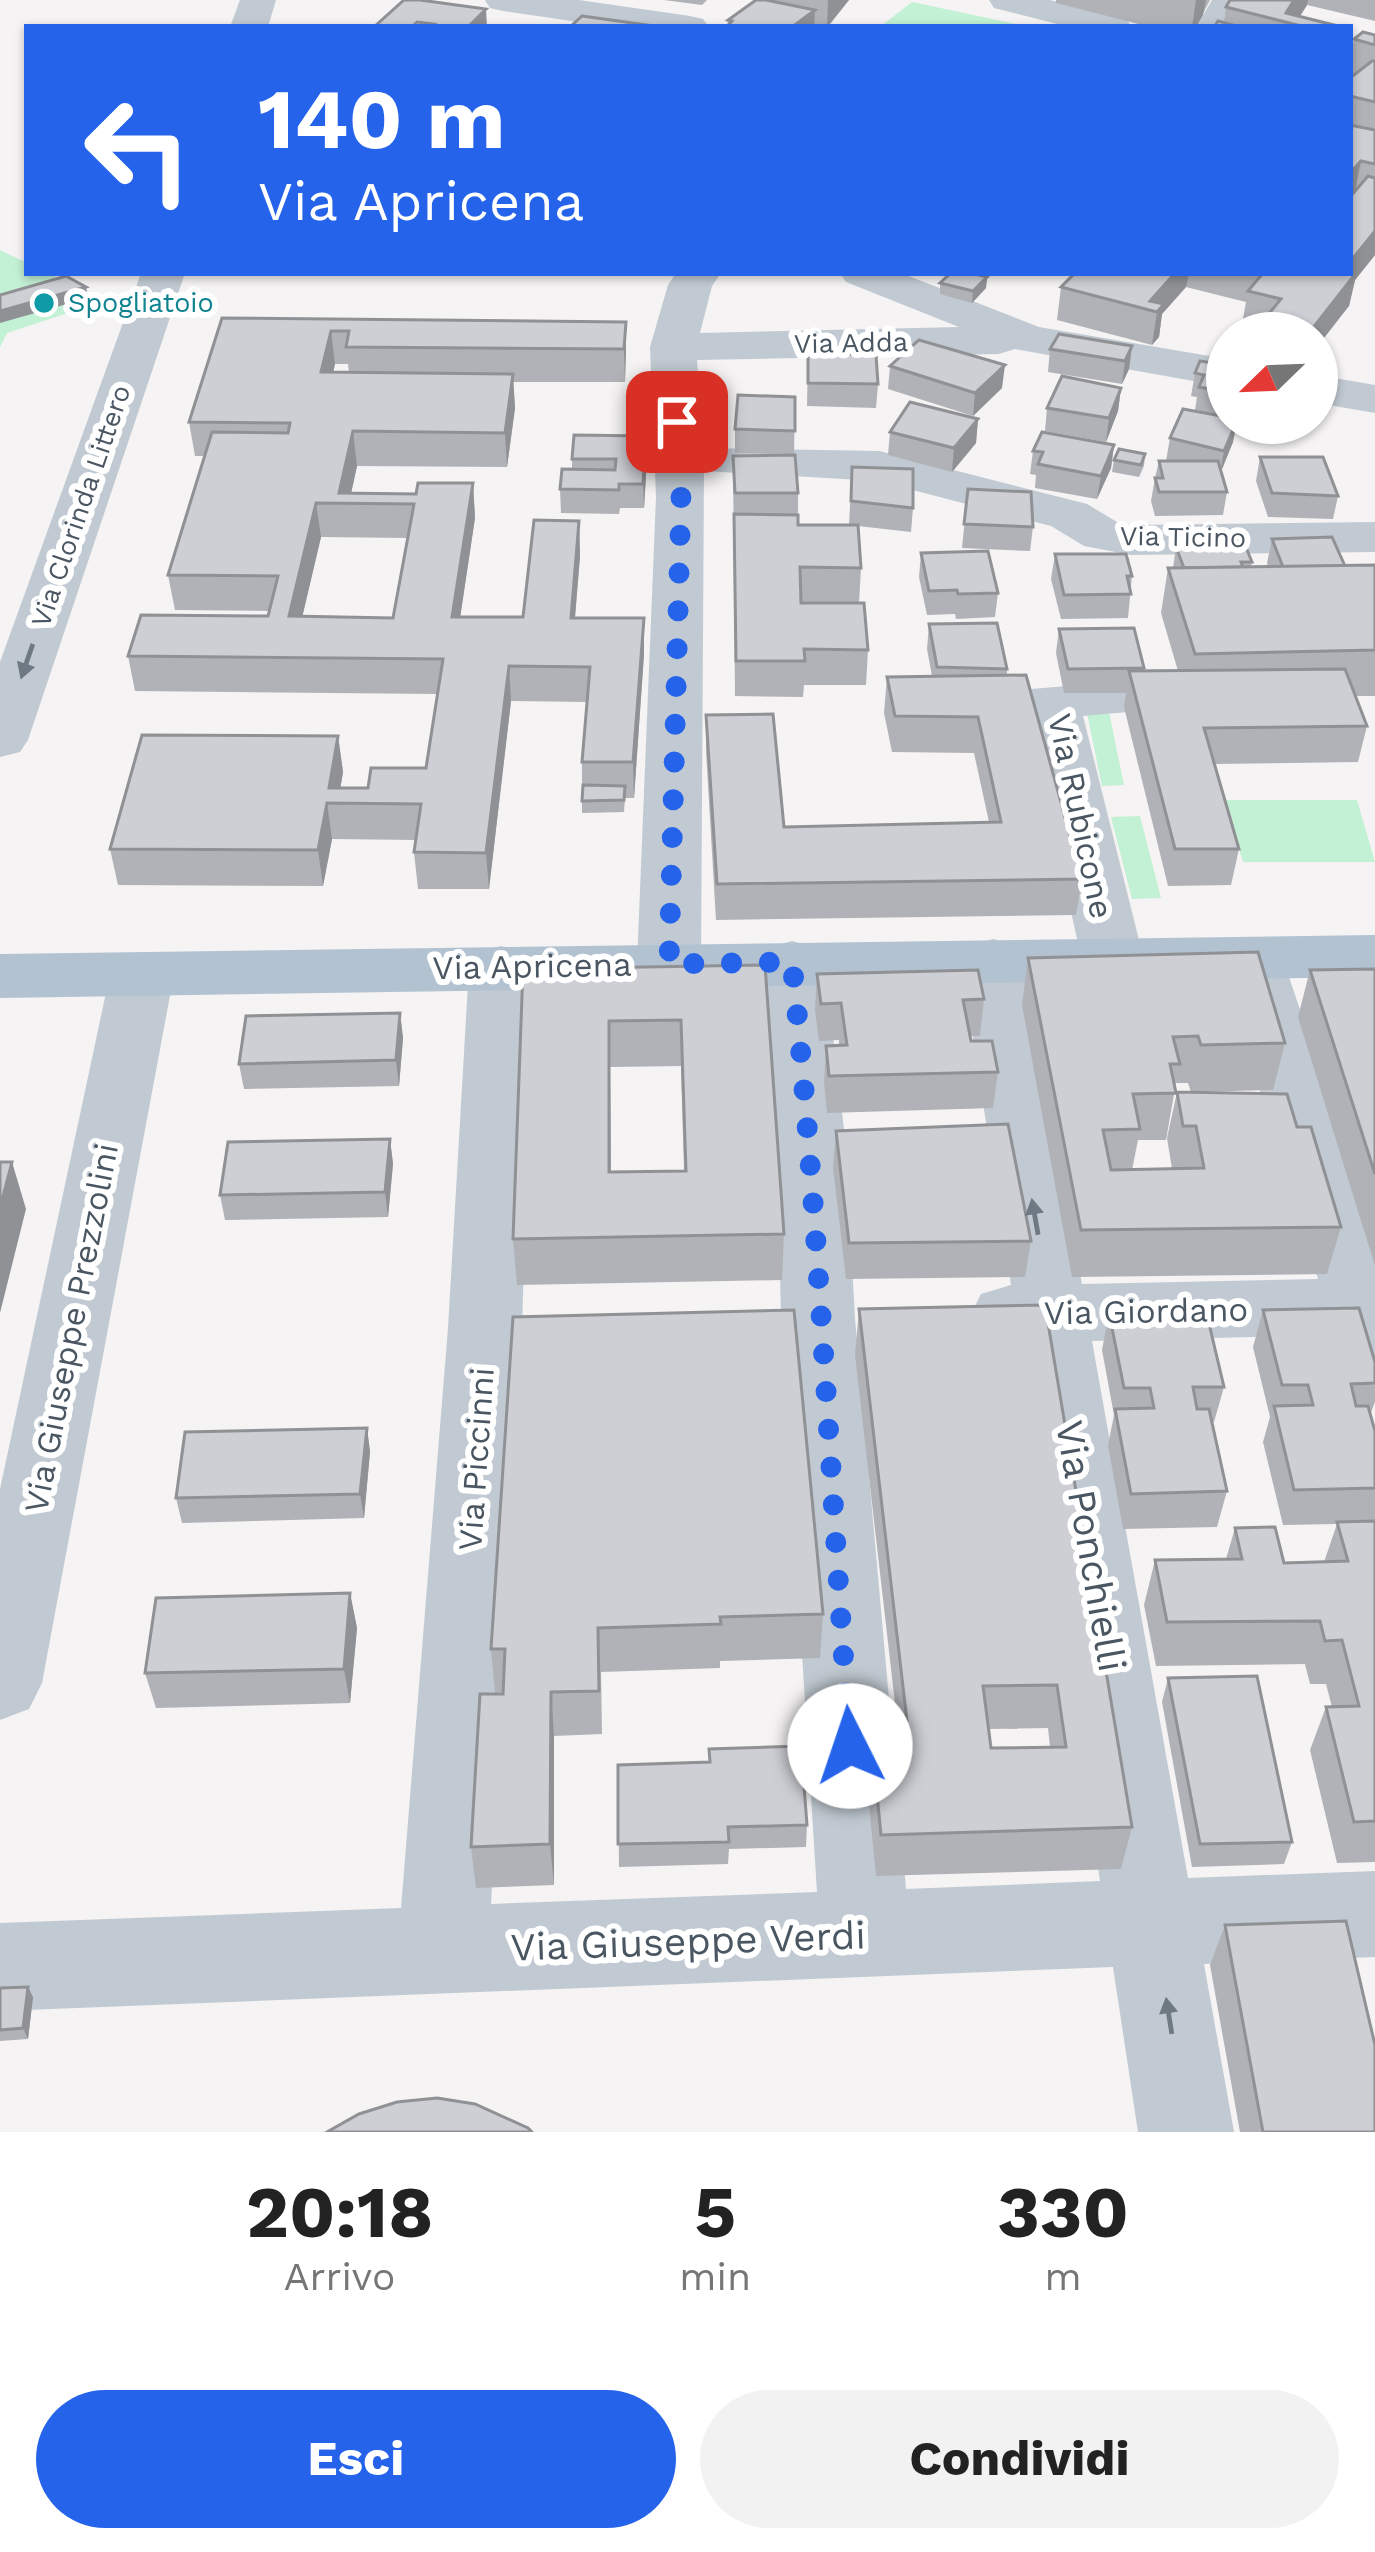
<!DOCTYPE html>
<html lang="it">
<head>
<meta charset="utf-8">
<style>
  :root { --surface:#fff; --page:#f2f2f2; --text:#222; --muted:#767676; --accent:#2563eb }
  body { margin:0; font-family:"Work Sans",sans-serif; background:var(--page); color:var(--text); height:100vh; display:flex; flex-direction:column; font-size:45px; white-space:nowrap }
  * { box-sizing:border-box; margin:0 }
  p { font-size:39px; color:var(--muted) }
  .icon { flex:none; width:66px; height:66px; fill:none; stroke:currentColor; stroke-width:2; stroke-linecap:round; stroke-linejoin:round }
  .map { position:relative; height:2132px; overflow:hidden }
  .panel { display:flex; flex-direction:column; background:var(--surface); flex:1 }
  .panel>* { flex:none }
  .guide { position:absolute; left:24px; top:24px; width:1329px; height:252px; border-radius:0px; box-shadow:0 3px 9px #0004; background:#2563eb; color:#fff; overflow:hidden }
  .needle { width:78px; rotate:247deg }
  .controls { position:absolute; left:1206px; top:312px; display:grid; gap:24px }
  .controls a { display:grid; place-items:center; width:132px; height:132px; border-radius:50%; background:var(--surface); box-shadow:0 3px 9px #0004; font-size:60px }
  .pin { position:absolute; display:grid; place-items:center; width:102px; height:102px; color:#fff; margin:-51px; border-radius:24px; box-shadow:0 6px 18px #0006 }
  .me { position:absolute; width:132px; margin:-66px; rotate:356deg; stroke-linejoin:round; filter:drop-shadow(0 0 9px #0008) }
  .turn { display:flex; align-items:center; gap:42px; height:252px; padding:0 36px; font-size:54px }
  .turn .icon { width:156px; height:156px; stroke-width:2.5 }
  .turn b { display:block; font-size:84px; line-height:102px }
  .eta { display:flex; justify-content:space-evenly; align-items:center; height:204px; text-align:center }
  .eta b { font-size:72px; font-weight:700; line-height:84px }
  .primary-button { display:flex; gap:24px; margin-top:auto; padding:24px 36px }
  .primary-button a { flex:1; height:138px; border-radius:72px; background:var(--accent); color:#fff; font-size:48px; font-weight:700; line-height:138px; text-align:center }
  .primary-button a+a { background:var(--page); color:var(--text) }
  .map>svg:first-child { display:block }
</style>
</head>
<body>
<div class="map">
<svg width="1375" height="2132" viewBox="0 0 1375 2132">
  <rect width="100%" height="100%" fill="#f5f3f3"/>
  <g fill="#c3f1d5">
    <path d="M912 2 1016 24 881 26Z"/>
    <path d="M0 250 27 263V273H47L104 301 7 333 0 347Z"/>
    <path d="M1109 712 1124 785 1102 786 1087 713Z"/>
    <path d="M1225 800H1357L1375 862H1243Z"/>
    <path d="M1140 816 1161 898 1132 899 1111 817Z"/>
  </g>
  <g fill="none" stroke-linecap="round" stroke-linejoin="round">
    <g fill="#c1cad2" fill-rule="evenodd">
      <path d="M240 0H276L268 27H230Z"/>
      <path d="M485 0H579L690 16 703 19 709 27H613L503 11 490 8Z"/>
      <path d="M989 0H1050L1126 19 1132 27H1069L994 8Z"/>
      <path d="M1212 0H1248L1234 27H1196Z"/>
      <path d="M141 273H185L28 740 20 752 0 757V662Z"/>
      <path d="M676 273H721L712 286 700 333 959 327 846 282 840 273H901L1039 327 1227 359V387L1015 349 999 354 697 360 703 448 879 451 1087 504 1117 522 1131 525 1375 522V552L1131 555 1084 546 1051 526 878 481 704 471 701 964 691 979 669 985 647 979 637 964 656 497 650 347 668 285Z"/>
      <path d="M1317 375 1375 385V413L1317 403Z"/>
      <path d="M1153 679 1173 684 1181 696 1173 708 1083 716 1143 956 1134 971 1112 977 1090 971 1081 956 1023 701 1031 689Z"/>
      <path d="M993 939 1015 945 1025 960 1082 1284 1318 1279 1223 971 1233 956 1255 949 1277 956 1287 971 1375 1233V1372L1349 1364 1336 1335 1092 1341 1188 1878 1375 1871V1957L1204 1964 1234 2132H1138L1113 1967 0 2011V1923L401 1908 448 1328 469 967 479 952 501 946 523 952 533 967 522 1328 491 1904 817 1892 781 1319 777 1137 760 962 770 947 792 941 814 947 824 962 845 1137 855 1319 906 1889 1100 1881 1019 1342 981 1334 971 1314 981 1294 1011 1285 961 960 971 945Z"/>
      <path d="M142 952 164 959 174 974 42 1683 29 1709 0 1720V1489L110 974 120 959Z"/>
    </g>
    <path fill="#b3c2d1" fill-rule="evenodd" d="M1375 935V977L0 998V954Z"/>
  </g>
  <g fill="#b0b2b7" fill-rule="evenodd">
    <path d="M664 0H707L702 5Z"/>
    <path d="M756 0H849L828 27H727L728 20Z"/>
    <path d="M1056 0H1210L1196 27H1150L1056 3Z"/>
    <path d="M1230 0H1375V21L1307 5 1300 16 1342 27H1214L1224 23 1226 7Z"/>
    <path d="M1375 35V255L1355 280 1349 306 1317 333H1257L1258 328 1242 324 1246 302 1186 287 1162 314 1159 337 1152 345 1057 320 1061 287 1075 273H1350V58L1354 39Z"/>
    <path d="M987 277 986 288 972 303 940 294V283Z"/>
    <path d="M222 318 626 322 625 382H513L515 408 507 467 357 466 351 493 416 494 473 483 475 518 460 617H523L579 521 580 556 575 618H644V654L634 798H625L624 812 582 813V762L587 702 511 701 489 889H418L414 852 416 840 332 839 323 886 118 885 110 849 338 736 343 772 340 788H368L426 768 437 694 135 691 128 656 268 616 269 611 175 610 168 575 205 456H195L189 422ZM335 364H348L349 373H333ZM321 537 408 538 393 618 302 617Z"/>
    <path d="M1132 346 1129 369 1122 384 1048 372 1050 349Z"/>
    <path d="M808 353 878 384 876 408 807 406Z"/>
    <path d="M1227 365V416L1195 410 1197 397 1191 396 1195 373Z"/>
    <path d="M890 366 1002 388 973 416 888 389Z"/>
    <path d="M1121 388 1118 411 1106 442 1045 431 1047 408Z"/>
    <path d="M795 397 794 454 735 453V429Z"/>
    <path d="M978 419 976 443 952 472 888 455 890 432Z"/>
    <path d="M1238 423H1285L1281 431 1258 427 1256 432 1237 428Z"/>
    <path d="M1170 438 1233 442 1221 471 1227 492 1223 515 1155 516 1151 501 1155 478 1159 461H1166Z"/>
    <path d="M1114 445 1111 468 1097 499 1035 488 1036 475 1030 474 1033 451Z"/>
    <path d="M1145 454 1144 466 1139 477 1112 472 1114 460Z"/>
    <path d="M733 456 798 493V525H849L852 467 913 508 911 532 858 526 861 568 859 603 868 650 866 685H804L803 697 735 696Z"/>
    <path d="M1260 457 1338 496 1333 519 1268 517 1256 481Z"/>
    <path d="M572 459H647L644 508H620L619 514 561 513 560 489 572 469Z"/>
    <path d="M968 489 1033 527 1030 551 962 548Z"/>
    <path d="M1272 539 1345 566 1375 565V696H1355L1367 726 1358 762 1214 764 1239 849 1231 885 1168 886 1124 707 1126 693H1064L1056 653 1059 629 1144 668V671H1178L1161 613 1168 568H1173L1176 547 1252 562 1251 567H1268L1267 563Z"/>
    <path d="M921 553 998 593 995 617 956 619 955 614 927 615 919 577Z"/>
    <path d="M1055 554 1132 576 1128 618 1061 619 1051 579Z"/>
    <path d="M929 624 1007 669V675L1082 879 1076 915 716 920 706 751V715L784 827 989 822 974 753 892 752 884 713 887 677 932 676 927 649Z"/>
    <path d="M1028 958 1285 1043 1273 1090 1191 1092 1188 1083H1176L1166 1140H1138L1132 1170 1172 1169 1167 1138 1177 1092 1297 1127 1341 1227 1327 1274 1072 1277 1022 1005Z"/>
    <path d="M765 965 784 1234 782 1280 517 1285 513 1239 523 969ZM681 1066 684 1171 611 1172 610 1067Z"/>
    <path d="M1375 969V1266L1298 1017 1310 970Z"/>
    <path d="M817 974 984 999 980 1036H970L971 1041 998 1072 993 1108 827 1113 824 1082 826 1046 839 1045V1040L819 1041 815 1010Z"/>
    <path d="M400 1013 403 1038 399 1086 244 1089 239 1064Z"/>
    <path d="M836 1131 1031 1241 1025 1277 846 1279 833 1167Z"/>
    <path d="M390 1139 393 1164 388 1217 225 1220 220 1195Z"/>
    <path d="M859 1309 1132 1827 1121 1869 876 1876 865 1765 870 1722 897 1721 855 1355ZM1048 1728 1050 1747 991 1748 988 1729Z"/>
    <path d="M1263 1310 1375 1362V1402L1370 1415 1375 1431V1862L1337 1863 1310 1750 1326 1707H1332L1326 1684H1310L1305 1664 1156 1666 1144 1605 1155 1560 1226 1559 1235 1528 1284 1563 1324 1562 1337 1524 1283 1525 1263 1442 1270 1417 1253 1347Z"/>
    <path d="M1109 1313 1224 1387 1214 1422H1212L1227 1491 1217 1527 1123 1529 1108 1445 1114 1415 1102 1350Z"/>
    <path d="M513 1317 823 1614 820 1658 720 1661V1668L601 1672 602 1734 554 1736V1885L476 1888 471 1847 503 1692 495 1693 491 1649Z"/>
    <path d="M367 1428 370 1452 364 1518 182 1523 176 1498Z"/>
    <path d="M350 1593 357 1628 350 1703 156 1708 145 1673Z"/>
    <path d="M1168 1678 1292 1842 1284 1864 1192 1867 1162 1702Z"/>
    <path d="M618 1765 807 1825 806 1847 729 1849 728 1864 619 1867Z"/>
    <path d="M1225 1925 1375 2132H1240L1210 1965Z"/>
    <path d="M0 1988 33 1997 28 2039 0 2041Z"/>
  </g>
  <g fill="#909195">
    <path d="M828 0H849L827 27Z"/>
    <path d="M1196 0H1206L1203 15 1196 27H1192Z"/>
    <path d="M1294 0H1308L1307 5 1295 24 1286 13Z"/>
    <path d="M486 9 487 27H468Z"/>
    <path d="M815 10 814 27H792Z"/>
    <path d="M1361 161 1353 201 1350 205 1351 172Z"/>
    <path d="M1375 231V255L1355 280 1349 306 1317 347V333H1309L1350 273V262Z"/>
    <path d="M1175 273H1189L1186 287 1162 314 1159 337 1152 345 1157 312 1150 301Z"/>
    <path d="M987 277 986 288 972 303 973 291Z"/>
    <path d="M86 287 88 298 0 323V311Z"/>
    <path d="M626 322V355L625 382 624 349Z"/>
    <path d="M331 331 335 364 325 406 321 372Z"/>
    <path d="M1132 346 1129 369 1122 384 1125 361Z"/>
    <path d="M1005 365 1002 388 973 416 975 393Z"/>
    <path d="M513 374 515 408 507 467 505 433Z"/>
    <path d="M1121 388 1118 411 1106 442 1109 418Z"/>
    <path d="M978 419 976 443 952 472 954 448Z"/>
    <path d="M1237 423 1233 442 1220 474 1224 451Z"/>
    <path d="M353 431 357 466 349 503 339 493Z"/>
    <path d="M646 436 647 459 644 508 643 484Z"/>
    <path d="M1114 445 1111 468 1097 499 1101 476Z"/>
    <path d="M473 483 475 518 455 652 452 617Z"/>
    <path d="M316 503 321 537 294 652 289 616Z"/>
    <path d="M579 521 580 556 572 653 571 618Z"/>
    <path d="M644 618V654L634 798 633 762Z"/>
    <path d="M509 666 511 701 489 889 486 853Z"/>
    <path d="M338 736 343 772 338 803 329 788Z"/>
    <path d="M327 803 332 839 323 886 318 850Z"/>
    <path d="M400 1013 403 1038 399 1086 396 1060Z"/>
    <path d="M609 1021 610 1067 611 1219 609 1172Z"/>
    <path d="M390 1139 393 1164 388 1217 385 1192Z"/>
    <path d="M12 1162 26 1209 0 1313V1208Z"/>
    <path d="M367 1428 370 1452 364 1518 360 1494Z"/>
    <path d="M350 1593 357 1628 350 1703 344 1669Z"/>
    <path d="M551 1692 554 1736V1885L550 1844Z"/>
    <path d="M28 1987 33 1997 28 2039 23 2028Z"/>
  </g>
  <g fill="#cdcfd5" stroke="#909195" stroke-width="3" fill-rule="evenodd">
    <path d="M404 0H420L486 9 468 27H430L434 24 417 22 412 27H374Z"/>
    <path d="M756 0H766L815 10 792 27H727L732 21 728 20Z"/>
    <path d="M1230 0H1294L1286 13 1342 27H1305L1226 7Z"/>
    <path d="M582 16 647 25 646 27H570Z"/>
    <path d="M1218 21 1240 27H1214Z"/>
    <path d="M1363 32 1375 35V45L1354 39Z"/>
    <path d="M1372 61H1375V102L1350 96V78Z"/>
    <path d="M1350 125 1375 130V164L1361 161 1351 172Z"/>
    <path d="M1368 176 1375 178V231L1350 262V197Z"/>
    <path d="M1350 272 1356 273 1309 333H1283L1258 327 1281 299 1248 291 1263 273Z"/>
    <path d="M951 273H971L987 277 973 291 940 283Z"/>
    <path d="M1075 273H1175L1150 301 1164 304 1157 312 1061 287Z"/>
    <path d="M66 276 86 287 0 311V295Z"/>
    <path d="M222 318 626 322 624 349 346 347 349 331H331L321 372 513 374 505 433 353 431 339 493 416 494 418 483H473L452 617H523L534 520 579 521 571 618H644L633 762H582L590 667 509 666 486 853 414 852 421 804 327 803 318 850 110 849 142 735 338 736 329 788H368L371 768H426L443 659 128 656 141 615 268 616 278 576 168 575 212 432 288 433 290 423 189 422ZM316 503 414 504 393 618 289 616Z"/>
    <path d="M1059 334 1132 346 1125 361 1050 349Z"/>
    <path d="M919 340 1005 365 975 393 890 366Z"/>
    <path d="M808 353 876 355 878 384 808 383Z"/>
    <path d="M1200 361 1227 365V392L1199 387 1204 375 1195 373Z"/>
    <path d="M1062 376 1121 388 1109 418 1047 408Z"/>
    <path d="M738 395 795 397V431L735 429Z"/>
    <path d="M910 402 978 419 954 448 890 432Z"/>
    <path d="M1183 409 1227 417V423H1236L1224 451 1170 438Z"/>
    <path d="M1042 432 1114 445 1101 476 1038 464 1043 452 1033 451Z"/>
    <path d="M574 435 646 436 643 484H619V490L560 489 562 469 615 470 616 459H572Z"/>
    <path d="M1119 449 1145 454 1141 465 1114 460Z"/>
    <path d="M795 455 798 493H735L733 456Z"/>
    <path d="M1260 457H1323L1338 496 1272 493Z"/>
    <path d="M1159 461H1218L1227 492H1159L1155 478H1163Z"/>
    <path d="M852 467 913 469V508L851 501Z"/>
    <path d="M968 489 1031 492 1033 527 964 524Z"/>
    <path d="M734 514 798 515V525H858L861 568 800 567 801 603H864L868 650 804 649 805 661H736Z"/>
    <path d="M1332 537 1345 566 1283 567 1272 539Z"/>
    <path d="M1245 545 1252 562H1241L1243 567 1184 568 1176 547Z"/>
    <path d="M988 551 998 593 958 594 957 590 929 591 921 553Z"/>
    <path d="M1055 554H1126L1132 576H1127L1131 594 1064 595Z"/>
    <path d="M1375 565V650L1195 654 1168 568Z"/>
    <path d="M997 623 1007 669 937 667 929 624Z"/>
    <path d="M1134 628 1144 668 1068 669 1059 629Z"/>
    <path d="M1345 669 1367 726 1204 728 1239 849H1175L1129 671Z"/>
    <path d="M1026 675 1082 879 717 884 706 715 773 714 784 827 1001 822 978 717 895 716 887 677Z"/>
    <path d="M583 785 625 786 624 800 582 801Z"/>
    <path d="M1258 952 1285 1043 1201 1045 1198 1036 1173 1037 1180 1064H1170L1176 1093 1133 1094 1140 1129 1103 1130 1111 1170 1204 1168 1196 1126H1183L1177 1092 1287 1094 1297 1127H1311L1341 1227 1081 1230 1028 958Z"/>
    <path d="M765 965 784 1234 513 1239 523 969ZM681 1020 686 1171 609 1172V1021Z"/>
    <path d="M1375 969V1174L1310 970Z"/>
    <path d="M978 970 984 999 963 1000 971 1041H992L998 1072 829 1076 826 1046 847 1045 841 1003 821 1004 817 974Z"/>
    <path d="M400 1013 396 1060 239 1064 246 1016Z"/>
    <path d="M1008 1124 1031 1241 849 1243 836 1131Z"/>
    <path d="M390 1139 385 1192 220 1195 228 1142Z"/>
    <path d="M0 1162H12L0 1208Z"/>
    <path d="M1045 1305 1132 1827 881 1835 870 1722 907 1721 859 1309ZM1057 1685 1066 1747 991 1748 983 1686Z"/>
    <path d="M1359 1308 1375 1362V1383L1351 1384 1356 1406H1368L1375 1431V1488L1294 1490 1274 1406 1313 1405 1308 1385H1282L1263 1310Z"/>
    <path d="M794 1310 823 1614 720 1617 721 1624 598 1628 599 1691 551 1692 550 1844 471 1847 480 1694H503L505 1649H491L513 1317Z"/>
    <path d="M1206 1311 1224 1387H1193L1197 1409H1209L1227 1491 1131 1494 1115 1409 1154 1408 1150 1388H1124L1109 1313Z"/>
    <path d="M367 1428 360 1494 176 1498 185 1432Z"/>
    <path d="M1375 1521V1821L1354 1822 1326 1707 1359 1706 1342 1640 1325 1641 1320 1621 1167 1622 1155 1560 1242 1559 1235 1528 1275 1527 1284 1563 1348 1561 1337 1522Z"/>
    <path d="M350 1593 344 1669 145 1673 156 1598Z"/>
    <path d="M1257 1676 1292 1842 1200 1844 1168 1678Z"/>
    <path d="M801 1746 807 1825 728 1827 729 1842 618 1844V1765L710 1762 709 1749Z"/>
    <path d="M1346 1921 1375 2045V2132H1263L1225 1925Z"/>
    <path d="M28 1987 23 2028 0 2030V1988Z"/>
    <path d="M437 2098 475 2104 528 2128 532 2132H327L359 2114 397 2102Z"/>
  </g>
  <defs><path id="oneway-solid" d="M-6-.8H1V-3.2L6.5 0L1 3.2V.8H-6Z" transform="scale(3)"/></defs>
  <g fill="#6e7983">
    <use href="#oneway-solid" transform="translate(27 661) rotate(109)"/>
    <use href="#oneway-solid" transform="translate(1035 1217) rotate(-100)"/>
    <use href="#oneway-solid" transform="translate(1169 2016) rotate(-99)"/>
  </g>
  <g fill="none" stroke-linecap="round" stroke-linejoin="round">
    <path stroke="#2563eb" stroke-width="21" stroke-dasharray="0 37.8" d="M677 422 681 497 669 964 792 962C819 1223 830 1485 850 1746"/>
  </g>
  <circle fill="#0f9aa8" stroke="#fff" stroke-width="4.5" cx="44" cy="303" r="12"/>
  <g text-anchor="middle" dominant-baseline="central" stroke-width="12" stroke-linejoin="round" paint-order="stroke">
    <g font-size="27" fill="#0d838f" stroke="#fff" text-anchor="start">
      <text x="68" y="303">Spogliatoio</text>
    </g>
    <g font-size="27" fill="#4a5661" stroke="#fff">
      <text transform="translate(851 343) rotate(-1)">Via Adda</text>
      <text transform="translate(81 506) rotate(-71)">Via Clorinda Littero</text>
      <text transform="translate(1183 537) rotate(1)">Via Ticino</text>
    </g>
    <g font-size="33" fill="#4a5661" stroke="#fff">
      <text transform="translate(1081 816) rotate(78)">Via Rubicone</text>
      <text transform="translate(532 966) rotate(-1)">Via Apricena</text>
      <text transform="translate(1146 1311) rotate(-1)">Via Giordano</text>
      <text transform="translate(71 1328) rotate(-79)">Via Giuseppe Prezzolini</text>
      <text transform="translate(476 1459) rotate(-86)">Via Piccinni</text>
    </g>
    <g font-size="39" fill="#4a5661" stroke="#fff">
      <text transform="translate(1091 1546) rotate(80)">Via Ponchielli</text>
      <text transform="translate(688 1941) rotate(-2)">Via Giuseppe Verdi</text>
    </g>
  </g>
</svg>
<div class="controls">
<a><svg class="needle" viewBox="-14 -14 28 28"><path d="M0-13l5 13h-10z" fill="#e53935"/><path d="M0 13l5-13h-10z" fill="#767676"/></svg></a>
</div>
<div class="pin" style="left:677px;top:422px;background:#d93025"><svg class="icon" aria-label="arrive" viewBox="0 0 24 24"><path d="M6 21V4h12l-3 4 3 4H6"/></svg></div>
<svg class="me" style="left:850px;top:1746px" viewBox="-20 -20 40 40"><circle r="19" fill="#fff"/><path d="M0-13L10 11 0 6-10 11z" fill="#2563eb"/></svg>
<div class="guide">
<div class="turn"><svg class="icon" aria-label="left" viewBox="0 0 24 24"><path d="M17 20v-9H6M10 6l-5 5 5 5"/></svg><div><b>140 m</b>Via Apricena</div></div>
</div>
</div>
<section class="panel">
<div class="eta">
<div><b>20:18</b><p>Arrivo</p></div>
<div><b>5</b><p>min</p></div>
<div><b>330</b><p>m</p></div>
</div>
<div class="primary-button"><a>Esci</a><a>Condividi</a></div>
</section>
</body>
</html>
